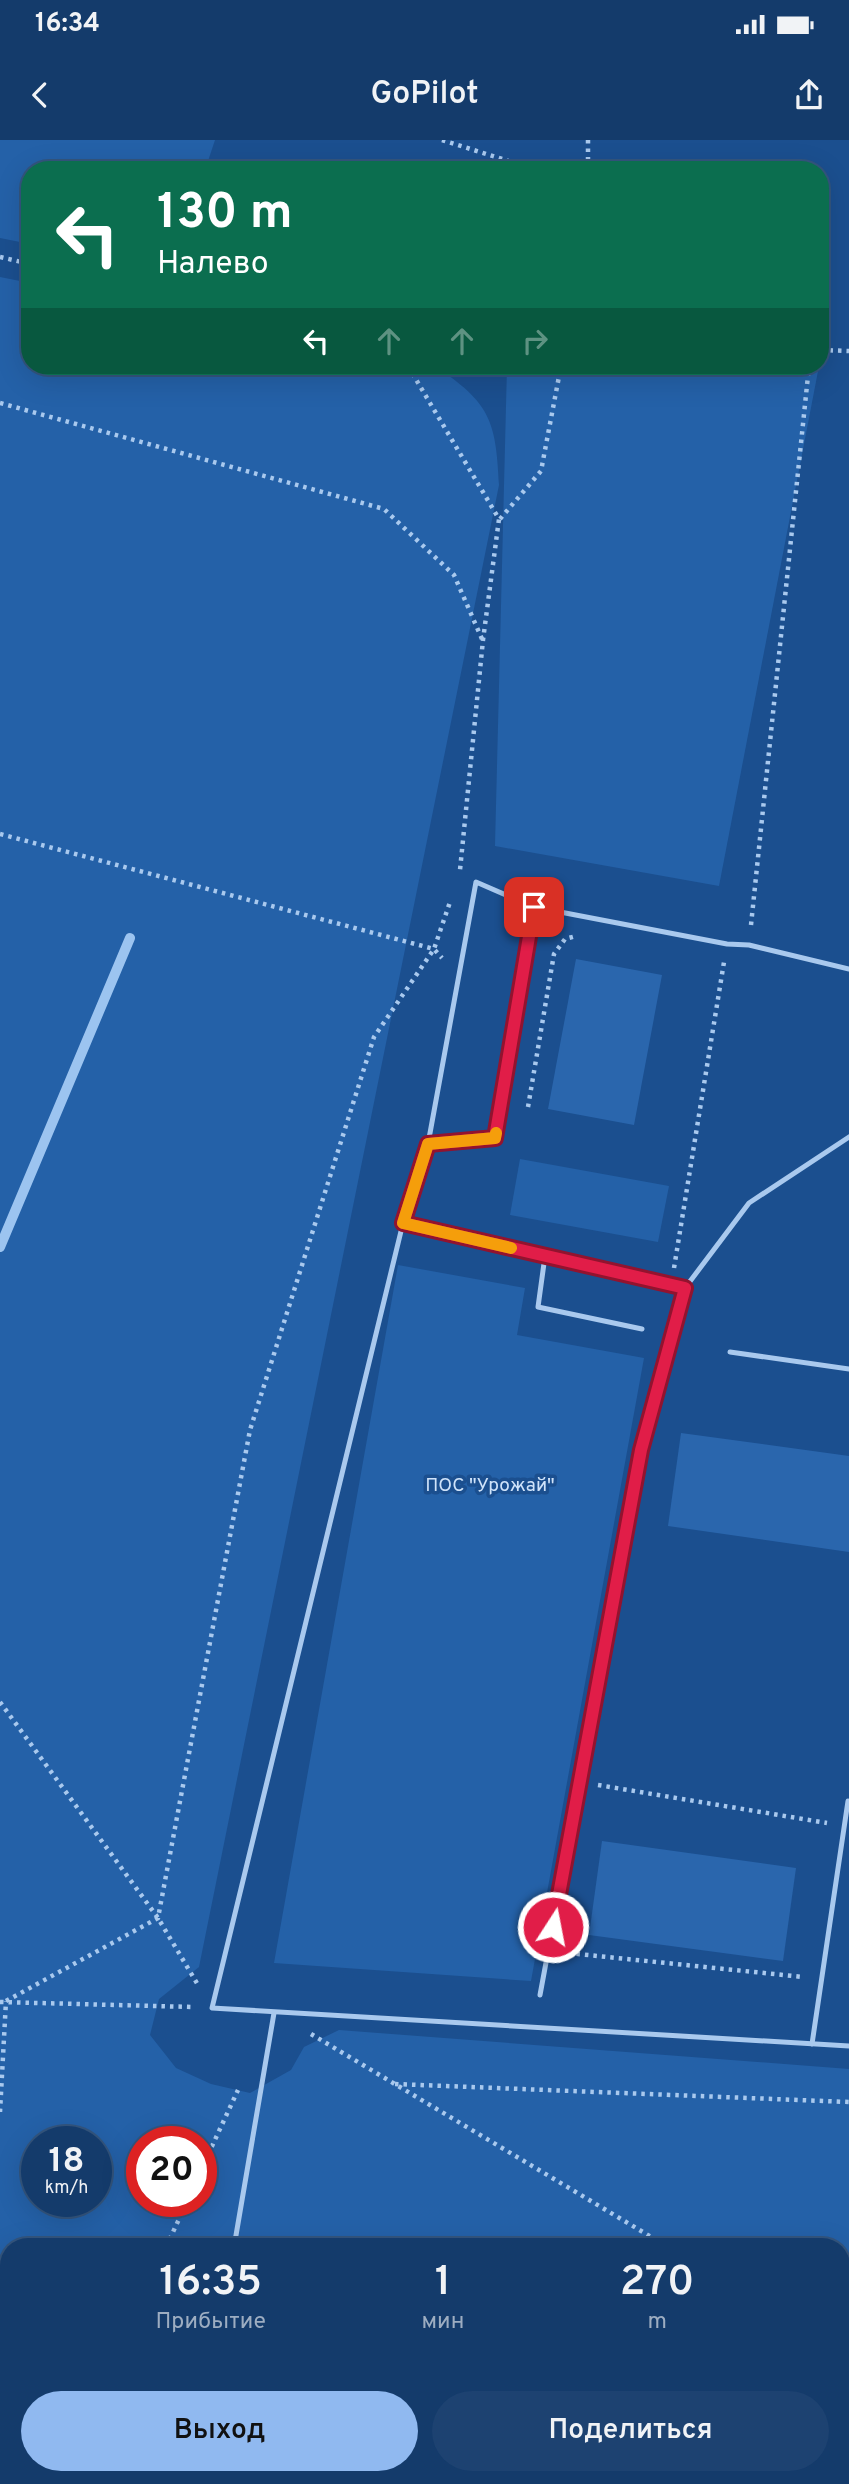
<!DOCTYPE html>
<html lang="ru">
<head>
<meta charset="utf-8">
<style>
  :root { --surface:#143b6b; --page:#1d4271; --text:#f1f3f6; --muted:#9dadc1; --line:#33557e; --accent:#90b9f0 }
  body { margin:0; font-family:Overpass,sans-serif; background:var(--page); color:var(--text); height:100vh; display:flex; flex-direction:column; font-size:26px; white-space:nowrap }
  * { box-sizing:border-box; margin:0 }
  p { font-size:23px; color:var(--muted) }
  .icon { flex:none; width:38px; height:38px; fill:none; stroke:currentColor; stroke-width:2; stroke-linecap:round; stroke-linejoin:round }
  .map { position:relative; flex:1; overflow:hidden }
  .sheet { position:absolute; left:0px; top:2098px; width:850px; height:247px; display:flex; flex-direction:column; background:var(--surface); border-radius:28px 28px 0 0; box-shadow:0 7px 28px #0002,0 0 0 2px var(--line) }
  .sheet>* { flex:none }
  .banner { position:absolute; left:21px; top:21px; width:808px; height:214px; border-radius:28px; box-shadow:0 7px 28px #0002,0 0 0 2px var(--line); background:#0b6e4f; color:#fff; overflow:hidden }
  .speed { position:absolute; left:21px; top:1986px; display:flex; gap:14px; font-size:35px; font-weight:700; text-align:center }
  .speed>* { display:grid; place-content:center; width:91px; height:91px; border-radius:50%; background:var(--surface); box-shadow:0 7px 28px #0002,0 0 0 2px var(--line); line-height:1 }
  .speed small { font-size:18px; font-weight:400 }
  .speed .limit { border:10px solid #d22; background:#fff; color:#111 }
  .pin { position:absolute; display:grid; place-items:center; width:60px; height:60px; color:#fff; margin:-30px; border-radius:14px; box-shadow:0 4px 10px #0006 }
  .me { position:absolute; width:77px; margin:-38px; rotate:11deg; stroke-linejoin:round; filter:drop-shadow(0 0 5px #0008) }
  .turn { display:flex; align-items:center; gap:24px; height:147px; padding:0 21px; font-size:32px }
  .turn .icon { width:91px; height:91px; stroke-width:2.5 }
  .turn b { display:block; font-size:49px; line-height:60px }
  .lanes { display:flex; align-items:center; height:66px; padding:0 21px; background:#0003; justify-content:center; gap:35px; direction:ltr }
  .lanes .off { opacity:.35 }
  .eta { display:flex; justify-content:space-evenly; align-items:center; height:119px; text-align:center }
  .eta b { font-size:42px; font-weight:600; line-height:49px }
  .primary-button { display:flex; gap:14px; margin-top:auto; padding:14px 21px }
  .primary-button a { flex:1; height:80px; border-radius:42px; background:var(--accent); color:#111; font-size:28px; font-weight:600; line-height:80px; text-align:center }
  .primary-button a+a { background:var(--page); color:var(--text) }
  .status { display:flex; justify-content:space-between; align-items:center; height:49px; padding:0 35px; background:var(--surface); direction:ltr }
  .status svg { height:19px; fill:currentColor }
  header { display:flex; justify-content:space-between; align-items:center; height:91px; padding:0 21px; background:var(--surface); font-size:32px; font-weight:600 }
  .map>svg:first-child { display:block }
</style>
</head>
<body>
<div class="status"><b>16:34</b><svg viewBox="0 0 49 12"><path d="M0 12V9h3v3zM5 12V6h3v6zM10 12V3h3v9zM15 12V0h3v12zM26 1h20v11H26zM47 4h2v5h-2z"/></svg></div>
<header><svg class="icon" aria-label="back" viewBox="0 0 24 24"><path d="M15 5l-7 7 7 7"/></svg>GoPilot<svg class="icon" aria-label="share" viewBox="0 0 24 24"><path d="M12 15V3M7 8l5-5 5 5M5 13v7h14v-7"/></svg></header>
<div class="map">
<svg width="849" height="2344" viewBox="0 0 849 2344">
  <rect width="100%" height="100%" fill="#1b4f8f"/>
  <g fill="#2461a8" fill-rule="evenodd">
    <path d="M0 0H215L205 30H30V104L0 98Z"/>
    <path d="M0 137 30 143V226H435C490 263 496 280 499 345L199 1827 159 1859 150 1895 176 1928 211 1944 250 1953 291 1930 304 1907 339 1890 849 1929V2344H0ZM37 2002H96V2062H37ZM142 2002H201V2062H142ZM9 2107H842V2336H9Z"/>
    <path d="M507 226H819L719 746 495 706Z"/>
    <path d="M520 1019 669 1046 658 1102 510 1075Z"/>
    <path d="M398 1125 525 1148 517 1195 644 1218 531 1841 274 1823Z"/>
  </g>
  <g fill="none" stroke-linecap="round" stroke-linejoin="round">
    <path stroke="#9cc4f0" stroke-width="10" d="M0 1107 130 798"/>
  </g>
  <g fill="#2a66ad">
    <path d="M576 819 662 835 634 985 548 969Z"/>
    <path d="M681 1293 849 1316V1412L668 1386Z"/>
    <path d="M602 1701 796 1728 783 1821 589 1795Z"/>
  </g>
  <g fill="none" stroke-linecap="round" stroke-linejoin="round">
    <g stroke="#a9c9ee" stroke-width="4.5" stroke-dasharray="3.5 5" stroke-linecap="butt">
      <path d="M442 0 521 25 527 30"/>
      <path d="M588 0V30"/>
      <path d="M0 117 30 124"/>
      <path d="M821 210 849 211"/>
      <path d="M408 226 499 379 483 500 460 730"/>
      <path d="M0 263 384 369 454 435 482 499"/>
      <path d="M500 379 541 331 561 226"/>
      <path d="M0 694 434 809 442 818"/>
      <path d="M751 785 809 226"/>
      <path d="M528 967 554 814 565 799 576 796"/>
      <path d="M674 1128 724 822"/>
      <path d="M0 1562 158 1778 198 1845"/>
      <path d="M598 1645 827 1683"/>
      <path d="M568 1813 803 1837"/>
      <path d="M6 1861 158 1778 250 1290 374 897 434 809 450 762"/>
      <path d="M0 1862 194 1867"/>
      <path d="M311 1894 668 2107"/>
      <path d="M395 1944 849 1962"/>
      <path d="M0 1972 6 1861"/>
      <path d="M201 2030 238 1950"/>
      <path d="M166 2107 187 2062"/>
      <path d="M842 2211 849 2215"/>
      <path d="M57 2344 60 2336"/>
    </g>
    <g stroke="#a9c9ee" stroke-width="5">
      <path d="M534 767 476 742 428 1004 403 1083 212 1868 849 1906"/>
      <path d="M428 1004 495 998 534 767 727 804 749 805 849 829"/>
      <path d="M403 1083 685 1148"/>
      <path d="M545 1116 538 1167 642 1189"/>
      <path d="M730 1212 849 1229"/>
      <path d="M540 1855 641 1310 685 1148 749 1063 849 997"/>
      <path d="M812 1904 848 1661"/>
      <path d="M234 2107 274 1873"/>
      <path d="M229 2336V2344"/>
    </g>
  </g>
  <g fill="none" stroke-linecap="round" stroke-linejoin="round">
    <g stroke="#92132f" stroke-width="18">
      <path id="route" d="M534 767 495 998 428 1004 403 1083 685 1148 641 1310 553 1787"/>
    </g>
    <use href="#route" stroke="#e11d48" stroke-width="12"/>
    <path stroke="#f59e0b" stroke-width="12" d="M496 993 495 998 428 1004 403 1083 511 1108"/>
  </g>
  <g text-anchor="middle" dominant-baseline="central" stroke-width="7" stroke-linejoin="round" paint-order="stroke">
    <g font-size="19" fill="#cfe3fa" stroke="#1b4f8f">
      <text x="490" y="1346">ПОС "Урожай"</text>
    </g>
  </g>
</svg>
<div class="speed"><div>18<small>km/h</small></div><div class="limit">20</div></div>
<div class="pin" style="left:534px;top:767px;background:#d93025"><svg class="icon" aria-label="arrive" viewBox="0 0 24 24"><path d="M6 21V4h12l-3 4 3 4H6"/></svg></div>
<svg class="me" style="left:553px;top:1787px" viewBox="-20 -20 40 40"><circle r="17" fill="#e11d48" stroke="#fff" stroke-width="3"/><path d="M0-11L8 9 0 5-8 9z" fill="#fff"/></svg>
<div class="banner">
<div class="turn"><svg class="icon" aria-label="left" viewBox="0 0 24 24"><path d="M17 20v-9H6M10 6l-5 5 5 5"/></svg><div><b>130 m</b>Налево</div></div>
<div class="lanes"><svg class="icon" aria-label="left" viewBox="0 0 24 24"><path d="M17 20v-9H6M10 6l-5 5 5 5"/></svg><svg class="icon off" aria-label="ahead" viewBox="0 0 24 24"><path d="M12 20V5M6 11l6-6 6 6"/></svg><svg class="icon off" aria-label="ahead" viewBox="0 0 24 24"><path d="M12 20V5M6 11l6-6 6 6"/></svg><svg class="icon off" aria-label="right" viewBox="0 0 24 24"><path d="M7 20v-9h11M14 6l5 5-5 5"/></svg></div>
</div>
<section class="sheet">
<div class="eta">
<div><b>16:35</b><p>Прибытие</p></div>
<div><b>1</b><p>мин</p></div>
<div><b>270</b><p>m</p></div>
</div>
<div class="primary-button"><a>Выход</a><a>Поделиться</a></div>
</section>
</div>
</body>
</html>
